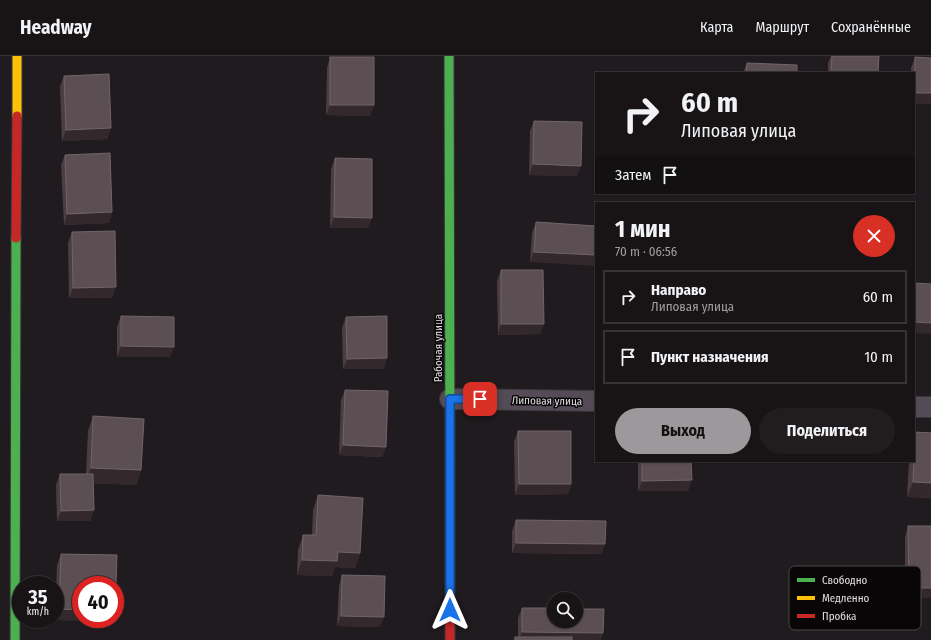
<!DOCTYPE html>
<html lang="ru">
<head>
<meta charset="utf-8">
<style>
  :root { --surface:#181416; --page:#211d1f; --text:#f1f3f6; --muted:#9f9ea1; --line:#363335; --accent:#9d989b }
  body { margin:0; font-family:"Fira Sans Condensed",sans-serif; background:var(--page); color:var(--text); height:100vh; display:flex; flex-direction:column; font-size:15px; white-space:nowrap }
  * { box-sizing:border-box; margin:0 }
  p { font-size:13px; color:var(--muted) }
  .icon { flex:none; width:22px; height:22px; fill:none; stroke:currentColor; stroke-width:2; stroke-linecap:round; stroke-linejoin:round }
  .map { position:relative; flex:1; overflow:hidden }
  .drawer { position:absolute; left:595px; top:146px; width:320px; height:260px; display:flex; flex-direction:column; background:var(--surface); border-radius:0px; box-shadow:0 1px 3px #0004,0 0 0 1px var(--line) }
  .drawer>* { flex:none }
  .banner { position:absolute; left:595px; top:16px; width:320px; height:122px; border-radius:0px; box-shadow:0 1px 3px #0004,0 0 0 1px var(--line); background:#181416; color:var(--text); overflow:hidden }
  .fabs { position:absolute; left:547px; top:536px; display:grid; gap:8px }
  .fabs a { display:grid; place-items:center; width:36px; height:36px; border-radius:50%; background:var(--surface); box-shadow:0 1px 3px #0004,0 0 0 1px var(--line); font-size:20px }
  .speed { position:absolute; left:12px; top:520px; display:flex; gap:8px; font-size:20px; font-weight:700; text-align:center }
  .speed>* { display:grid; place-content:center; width:52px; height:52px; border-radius:50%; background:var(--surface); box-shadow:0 1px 3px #0004,0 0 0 1px var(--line); line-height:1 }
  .speed small { font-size:10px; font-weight:400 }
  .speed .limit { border:6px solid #d22; background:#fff; color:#111 }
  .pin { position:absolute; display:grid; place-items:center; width:34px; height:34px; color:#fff; margin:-17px; border-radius:8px; box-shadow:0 2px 6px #0006 }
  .me { position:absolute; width:44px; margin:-22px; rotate:0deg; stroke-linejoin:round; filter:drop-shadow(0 0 3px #0008) }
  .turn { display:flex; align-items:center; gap:14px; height:84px; padding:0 20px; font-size:18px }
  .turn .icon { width:52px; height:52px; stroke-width:2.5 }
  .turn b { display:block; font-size:28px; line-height:34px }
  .then { display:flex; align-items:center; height:38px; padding:0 20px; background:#0003; gap:8px; font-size:15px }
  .round { display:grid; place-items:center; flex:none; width:42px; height:42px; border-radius:21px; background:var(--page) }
  .head { display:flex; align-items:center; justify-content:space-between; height:68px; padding:0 20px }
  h1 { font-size:24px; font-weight:700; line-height:30px }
  .action { display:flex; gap:8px; margin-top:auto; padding:8px 20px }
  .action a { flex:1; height:46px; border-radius:24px; background:var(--accent); color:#111; font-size:16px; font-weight:700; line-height:46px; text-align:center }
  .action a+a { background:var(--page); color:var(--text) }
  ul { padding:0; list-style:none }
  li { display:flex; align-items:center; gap:12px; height:54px; margin:0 8px 6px; padding:0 12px; border:2px solid var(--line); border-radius:0px }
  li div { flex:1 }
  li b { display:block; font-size:15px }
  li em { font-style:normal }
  header { display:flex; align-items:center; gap:24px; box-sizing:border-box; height:56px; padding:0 20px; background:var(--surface); border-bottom:1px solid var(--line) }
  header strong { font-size:19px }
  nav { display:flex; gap:22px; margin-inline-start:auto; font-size:14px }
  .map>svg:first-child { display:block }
</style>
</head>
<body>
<header>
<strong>Headway</strong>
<nav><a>Карта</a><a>Маршрут</a><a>Сохранённые</a></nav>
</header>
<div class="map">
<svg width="931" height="584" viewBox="0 0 931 584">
  <rect width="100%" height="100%" fill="#201b1e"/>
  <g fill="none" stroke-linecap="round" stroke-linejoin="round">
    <g stroke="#3a3739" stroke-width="22">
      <g id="street">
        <path d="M450 343 596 345"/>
        <path d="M914 351H931"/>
      </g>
    </g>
    <g stroke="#3a3739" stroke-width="11">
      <g id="fast">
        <path d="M449 0 450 406"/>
        <path d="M15 584 16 182"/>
      </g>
    </g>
    <g stroke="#3a3739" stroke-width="11">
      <path id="slow" d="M17 60V0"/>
    </g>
    <g stroke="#3a3739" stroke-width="11">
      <g id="jam">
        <path d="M16 182 17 60"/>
        <path d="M450 406V584"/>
      </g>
    </g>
    <use href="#street" stroke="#544b56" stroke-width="20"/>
    <use href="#fast" stroke="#4caf50" stroke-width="9"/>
    <use href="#slow" stroke="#ffc107" stroke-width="9"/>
    <use href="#jam" stroke="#c62828" stroke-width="9"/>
  </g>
  <g fill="#4b3e42">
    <path d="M831 0H879L878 17H828V7Z"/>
    <path d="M330 1 374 49 370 60 326 59 327 12Z"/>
    <path d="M915 1 931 2 914 48V17H911V12Z"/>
    <path d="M747 7 797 17H743Z"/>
    <path d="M64 20 111 72 107 83 62 85 60 30Z"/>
    <path d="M534 65 577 120 529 119 530 75Z"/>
    <path d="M65 99 112 156 109 167 64 169 61 109Z"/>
    <path d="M335 102 368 172H330L331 113Z"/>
    <path d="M536 166 596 170 530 206 532 177Z"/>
    <path d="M72 176 112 242H69L68 187Z"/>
    <path d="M501 214 540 278 498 279 497 225Z"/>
    <path d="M121 260 170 301H117V271Z"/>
    <path d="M346 261 384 313H343L342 272Z"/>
    <path d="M345 334 386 391 382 401 339 399 341 344Z"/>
    <path d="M93 360 141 414 136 429 93 427 94 454 90 465H57L56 429 60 418H86L88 375Z"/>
    <path d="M518 375 571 428 568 438 515 439 514 386Z"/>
    <path d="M915 376 931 377V442L907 441 909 405H914V379Z"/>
    <path d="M638 405H691L688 435H638Z"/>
    <path d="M318 439 360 497 355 512 335 511 332 520 297 519 298 494 303 479H312L313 454Z"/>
    <path d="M516 464 602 498 512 497V475Z"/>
    <path d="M908 470 931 542H905V481Z"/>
    <path d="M61 498 117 499 115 555V529H81V563H112L111 565 55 564 57 509Z"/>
    <path d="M342 519 380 571 337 570 339 530Z"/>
    <path d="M522 552 601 584H514L515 581H518V562Z"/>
  </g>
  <g fill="#33292c">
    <path d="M915 37H931V48H914V39Z"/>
    <path d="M330 49H374L370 60 326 59Z"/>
    <path d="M111 72 107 83 62 85 66 74Z"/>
    <path d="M533 108 581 110 577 120 529 119Z"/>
    <path d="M112 156 109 167 64 169 67 158Z"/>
    <path d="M334 161 372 162 368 172H330Z"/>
    <path d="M534 196 596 199V210L530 206Z"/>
    <path d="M116 231 112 242H69L73 232Z"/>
    <path d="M914 266 931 267V278L914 277Z"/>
    <path d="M501 268H544L540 278 498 279Z"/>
    <path d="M121 290 174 291 170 301H117Z"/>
    <path d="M387 302 384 313H343L347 303Z"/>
    <path d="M343 389 386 391 382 401 339 399Z"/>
    <path d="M91 412 141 414 136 429 85 427Z"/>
    <path d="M692 424 688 435H638L642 425Z"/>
    <path d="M913 426 931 427V442L907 441Z"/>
    <path d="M519 428H571L568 438 515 439Z"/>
    <path d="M94 454 90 465H57L61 455Z"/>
    <path d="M516 487 605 488 602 498 512 497Z"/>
    <path d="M338 496 360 497 355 512 335 511 332 520 297 519 302 504Z"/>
    <path d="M909 532H931V542H905Z"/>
    <path d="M59 553 81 554V563H112L111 565 55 564Z"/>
    <path d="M341 560 384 561 380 571 337 570Z"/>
    <path d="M522 576 603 577 601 584H519Z"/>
  </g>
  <g fill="#5b4f53" stroke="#706569">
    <path d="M832 0H879L878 17H831Z"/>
    <rect x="330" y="1" width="44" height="48"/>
    <path d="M915 1 931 2V37H915Z"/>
    <path d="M747 7 797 9V17H746Z"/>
    <path d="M109 18 111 72 66 74 64 20Z"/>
    <path d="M534 65 582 66 581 110 533 108Z"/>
    <path d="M110 97 112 156 67 158 65 99Z"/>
    <path d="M335 102 372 103V162L334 161Z"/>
    <path d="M536 166 596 170V199L534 196Z"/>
    <path d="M115 175 116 231 73 232 72 176Z"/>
    <path d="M501 214H543L544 268H501Z"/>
    <path d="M914 227 931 228V267L914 266Z"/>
    <path d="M121 260 174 261V291L121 290Z"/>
    <path d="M387 260V302L347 303 346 261Z"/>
    <path d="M345 334 388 335 386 391 343 389Z"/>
    <path d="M93 360 144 363 141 414 91 412Z"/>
    <path d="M518 375H571V428H519Z"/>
    <path d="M915 376 931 377V427L913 426Z"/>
    <path d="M642 405H691L692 424 642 425Z"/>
    <path d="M60 418H93L94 454 61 455Z"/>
    <path d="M318 439 363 442 360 497 338 496 337 505 302 504 303 479H316Z"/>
    <path d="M516 464 606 465 605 488 516 487Z"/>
    <path d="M908 470H931V532H909Z"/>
    <path d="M61 498 117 499 115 555V529H81V554L59 553Z"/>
    <path d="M342 519 385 520 384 561 341 560Z"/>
    <path d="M522 552H554V565H576V553H604L603 577 522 576Z"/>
    <rect x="515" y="581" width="57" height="3"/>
  </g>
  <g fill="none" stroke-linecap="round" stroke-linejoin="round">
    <g stroke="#114b97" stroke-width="10">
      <path id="route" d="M450 554V343H480"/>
    </g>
    <use href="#route" stroke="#1a73e8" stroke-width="7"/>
  </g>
  <g text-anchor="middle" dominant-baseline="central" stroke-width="3" stroke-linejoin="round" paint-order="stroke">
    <g font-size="11" fill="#e1dcdf" stroke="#080607">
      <text transform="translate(438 292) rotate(-90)">Рабочая улица</text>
      <text transform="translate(547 345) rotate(1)">Липовая улица</text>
    </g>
  </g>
  <rect x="789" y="510" width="132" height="64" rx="6" fill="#080607" stroke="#494648" stroke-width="1"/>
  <rect x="797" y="522" width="18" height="4" fill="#4caf50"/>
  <rect x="797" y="540" width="18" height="4" fill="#ffc107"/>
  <rect x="797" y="558" width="18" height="4" fill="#c62828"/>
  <g font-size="11" fill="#e1dcdf">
    <text x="822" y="528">Свободно</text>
    <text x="822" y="546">Медленно</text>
    <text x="822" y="564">Пробка</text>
  </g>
</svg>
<div class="fabs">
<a><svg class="icon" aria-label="search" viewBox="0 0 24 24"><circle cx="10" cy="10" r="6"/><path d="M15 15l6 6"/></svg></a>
</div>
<div class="speed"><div>35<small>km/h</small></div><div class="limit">40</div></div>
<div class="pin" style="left:480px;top:343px;background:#d93025"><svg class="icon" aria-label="arrive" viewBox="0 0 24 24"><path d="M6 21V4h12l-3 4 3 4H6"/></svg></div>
<svg class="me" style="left:450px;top:554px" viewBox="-20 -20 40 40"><path d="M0-17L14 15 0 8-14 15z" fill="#1a73e8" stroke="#fff" stroke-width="4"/></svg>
<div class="banner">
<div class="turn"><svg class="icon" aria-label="right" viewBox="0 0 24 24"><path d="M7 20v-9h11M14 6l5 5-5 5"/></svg><div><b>60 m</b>Липовая улица</div></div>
<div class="then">Затем<svg class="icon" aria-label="arrive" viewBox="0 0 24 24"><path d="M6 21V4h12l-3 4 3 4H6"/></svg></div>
</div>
<section class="drawer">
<div class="head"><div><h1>1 мин</h1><p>70 m · 06:56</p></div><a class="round" style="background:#d93025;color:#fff"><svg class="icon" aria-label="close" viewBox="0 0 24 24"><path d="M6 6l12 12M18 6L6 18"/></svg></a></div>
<ul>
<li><svg class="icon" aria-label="right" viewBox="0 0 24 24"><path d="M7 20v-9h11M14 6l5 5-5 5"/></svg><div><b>Направо</b><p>Липовая улица</p></div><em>60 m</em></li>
<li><svg class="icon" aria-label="arrive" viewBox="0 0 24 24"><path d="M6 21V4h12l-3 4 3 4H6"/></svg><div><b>Пункт назначения</b></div><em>10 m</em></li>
</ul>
<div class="action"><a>Выход</a><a>Поделиться</a></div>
</section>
</div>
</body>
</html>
